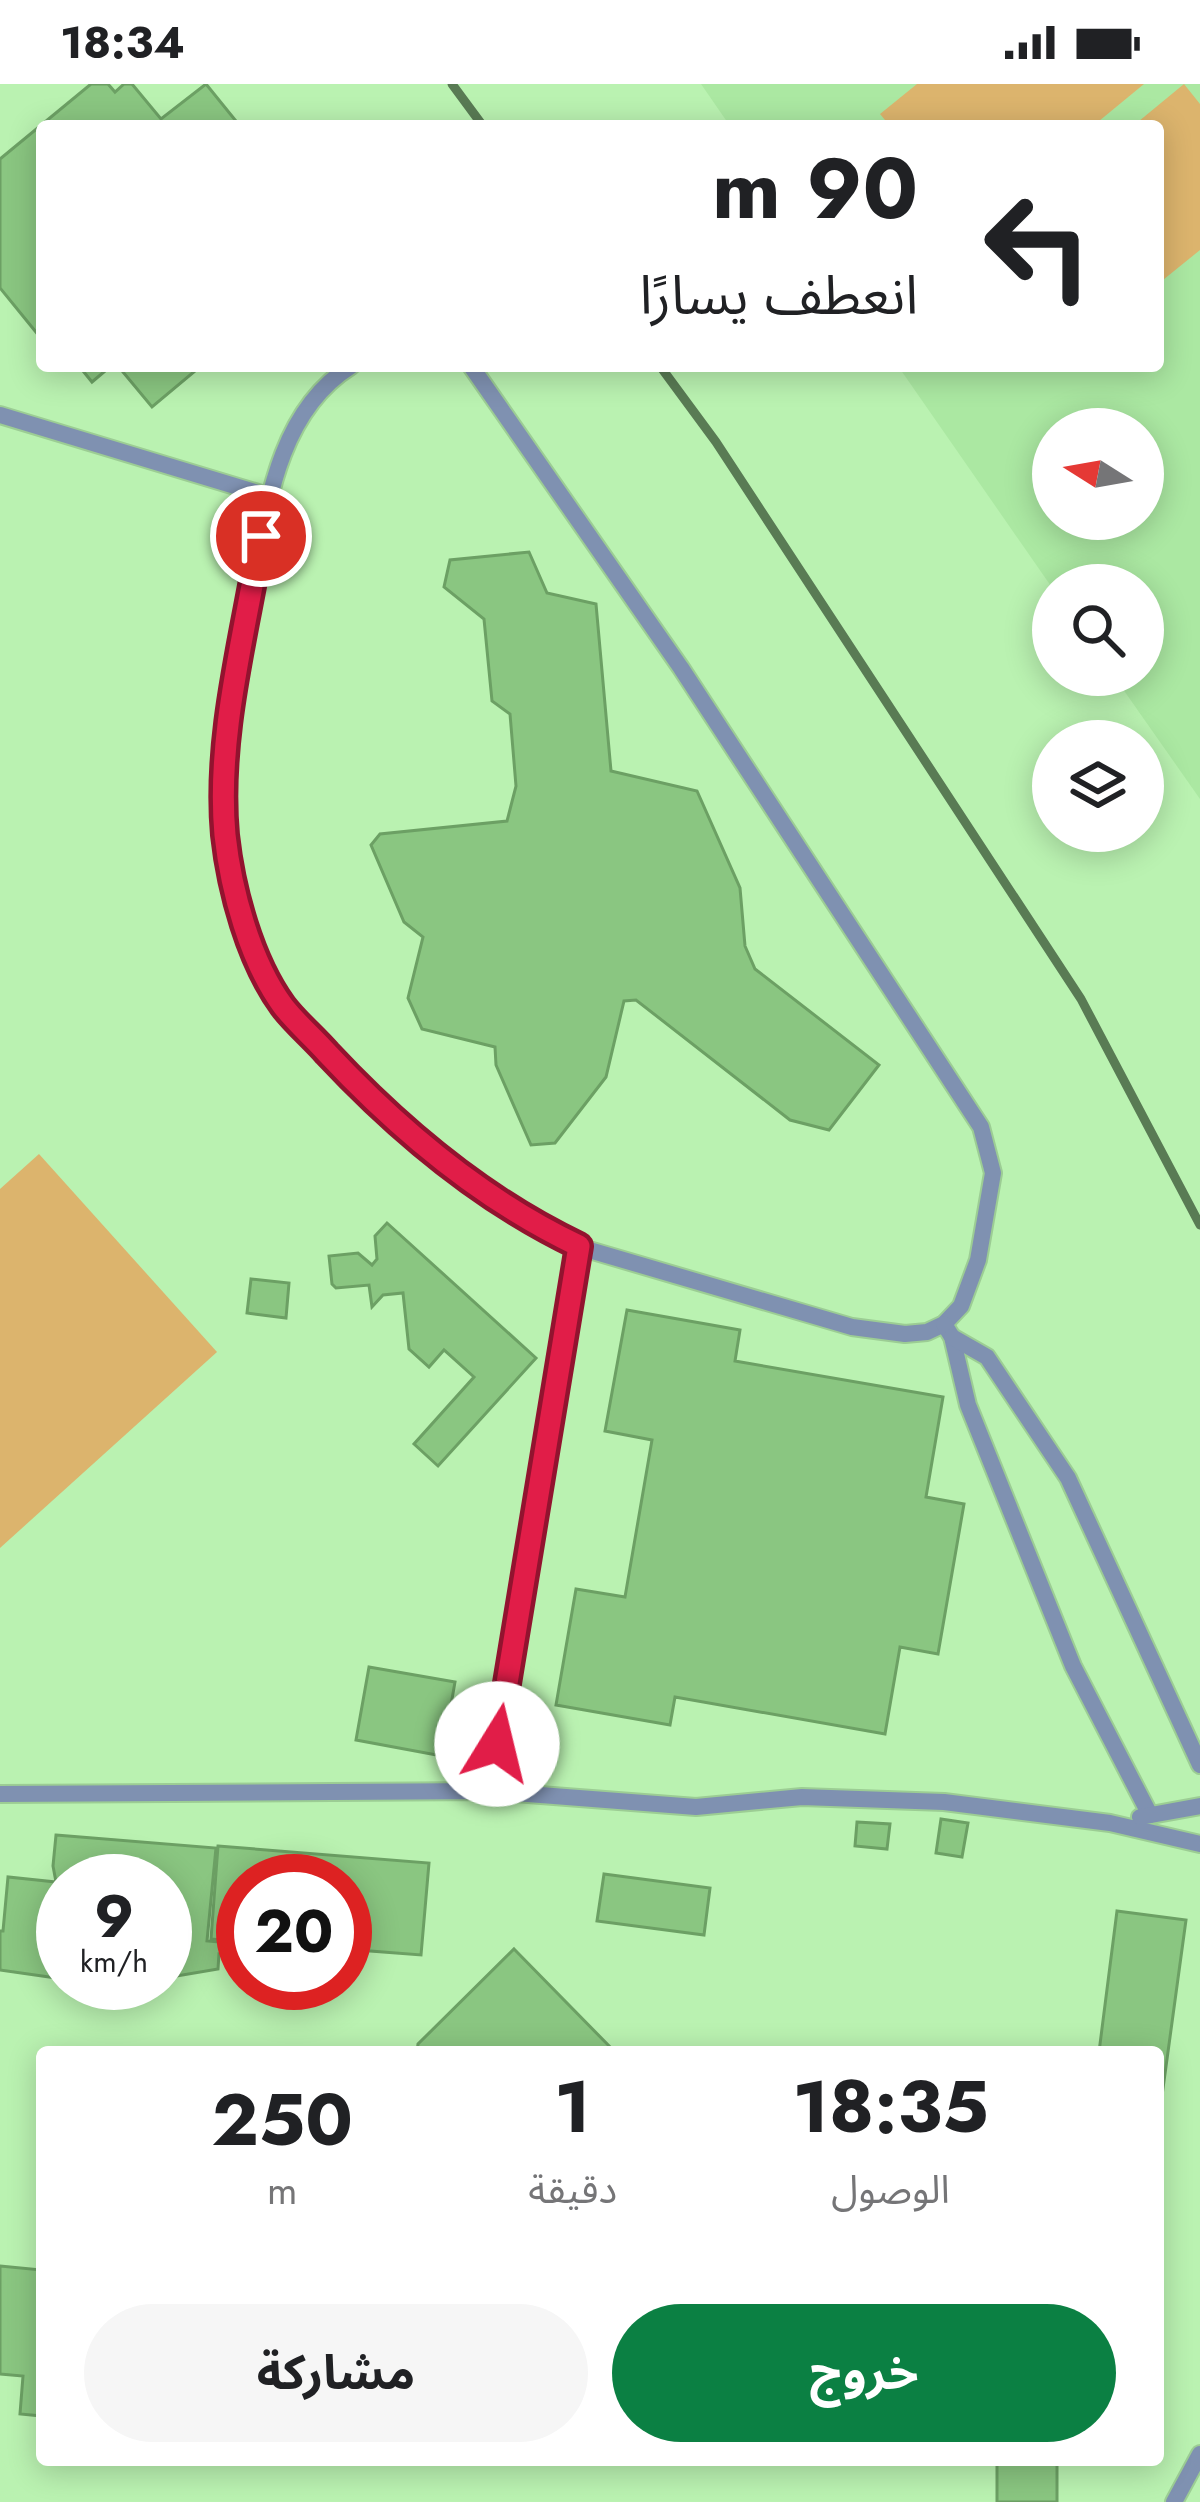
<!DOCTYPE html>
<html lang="ar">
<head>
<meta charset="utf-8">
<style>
  :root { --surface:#fff; --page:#f6f6f6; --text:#202124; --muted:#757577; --accent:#0b8043 }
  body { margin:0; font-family:Jost,"Noto Sans Arabic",sans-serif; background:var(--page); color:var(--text); direction:rtl; height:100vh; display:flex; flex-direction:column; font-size:45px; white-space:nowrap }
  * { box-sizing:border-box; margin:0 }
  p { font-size:39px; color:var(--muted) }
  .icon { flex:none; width:66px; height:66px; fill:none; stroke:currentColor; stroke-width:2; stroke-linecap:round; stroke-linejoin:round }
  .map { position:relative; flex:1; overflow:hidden; direction:ltr }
  .side { position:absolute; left:36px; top:1962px; width:1128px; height:420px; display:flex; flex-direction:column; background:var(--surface); border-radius:12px; box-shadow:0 6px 30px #0003; direction:rtl }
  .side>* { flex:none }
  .top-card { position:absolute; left:36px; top:36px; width:1128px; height:252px; border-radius:12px; box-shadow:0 6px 30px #0003; direction:rtl; background:#fff; color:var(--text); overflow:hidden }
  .needle { width:78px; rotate:281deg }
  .fabs { position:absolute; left:1032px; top:324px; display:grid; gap:24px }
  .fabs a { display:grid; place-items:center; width:132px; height:132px; border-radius:50%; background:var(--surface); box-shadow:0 6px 30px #0003; font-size:60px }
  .speed { position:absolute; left:36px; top:1770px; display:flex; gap:24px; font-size:60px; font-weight:700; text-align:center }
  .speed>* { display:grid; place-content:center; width:156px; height:156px; border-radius:50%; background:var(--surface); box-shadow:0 6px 30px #0003; line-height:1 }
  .speed small { font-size:30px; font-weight:400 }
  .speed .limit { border:18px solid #d22; background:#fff; color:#111 }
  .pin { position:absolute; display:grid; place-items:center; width:102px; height:102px; color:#fff; margin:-51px; border:6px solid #fff; border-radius:50%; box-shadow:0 3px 12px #0007 }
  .me { position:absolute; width:132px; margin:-66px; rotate:9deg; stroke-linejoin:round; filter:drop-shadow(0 0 9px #0008) }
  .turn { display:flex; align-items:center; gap:42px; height:252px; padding:0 48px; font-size:54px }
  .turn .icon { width:156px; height:156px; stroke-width:2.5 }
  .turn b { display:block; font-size:84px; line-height:102px }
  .eta { display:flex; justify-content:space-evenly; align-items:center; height:204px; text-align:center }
  .eta b { font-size:72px; font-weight:700; line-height:84px }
  .primary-button { display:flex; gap:24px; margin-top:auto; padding:24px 48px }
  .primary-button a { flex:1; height:138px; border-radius:72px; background:var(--accent); color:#fff; font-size:48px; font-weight:700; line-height:138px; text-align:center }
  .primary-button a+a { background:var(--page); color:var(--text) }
  .status { display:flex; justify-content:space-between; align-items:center; height:84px; padding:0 60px; background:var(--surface); direction:ltr }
  .status svg { height:33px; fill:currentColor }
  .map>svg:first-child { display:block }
</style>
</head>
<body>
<div class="status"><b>18:34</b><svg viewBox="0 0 49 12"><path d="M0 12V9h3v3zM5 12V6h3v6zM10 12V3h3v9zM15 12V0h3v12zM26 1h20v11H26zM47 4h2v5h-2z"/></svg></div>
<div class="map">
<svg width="1200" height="2418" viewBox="0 0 1200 2418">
  <rect width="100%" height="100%" fill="#baf2b1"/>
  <path fill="#abe8a2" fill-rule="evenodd" d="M701 0H1200V715L1113 591H1143V501H1053V505L898 282H1158V42H730ZM1053 345H1143V435H1053Z"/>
  <g fill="#dcb46d">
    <path d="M917 0H1144L1093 42H890L880 30Z"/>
    <path d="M1184 0 1200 20V166L1158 200V42H1133Z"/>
    <path d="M39 1070 217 1268 0 1464V1105Z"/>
  </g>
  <g fill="#8ac681" stroke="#6ca064" stroke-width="3">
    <path d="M91 0H108L115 8 124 0H132L161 35 206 0 240 42H42L40 253 0 204V75Z"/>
    <path d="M79 282H111L92 298Z"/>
    <path d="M118 282H201L152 323Z"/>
    <path d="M529 468 547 509 596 520 611 687 697 707 740 804 745 862 755 885 879 981 829 1046 790 1036 636 916 624 917 606 993 555 1059 531 1061 496 981 495 963 422 945 408 914 423 853 404 838 371 761 380 750 507 737 516 702 510 630 492 617 484 535 444 503 450 476Z"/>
    <path d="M387 1139 536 1274 438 1382 414 1360 474 1293 444 1266 429 1283 409 1265 403 1209 383 1211 372 1223 369 1201 336 1204 332 1200 329 1172 358 1169 372 1181 377 1175 375 1152Z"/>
    <path d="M251 1195 289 1199 286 1234 247 1229Z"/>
    <path d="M627 1226 740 1246 735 1277 943 1313 926 1413 964 1420 938 1570 900 1563 885 1650 675 1613 670 1641 556 1621 576 1505 625 1513 652 1356 605 1347Z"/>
    <path d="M369 1583 455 1598 442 1672 356 1656Z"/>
    <path d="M941 1735 968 1739 962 1773 936 1769Z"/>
    <path d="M857 1738 890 1740 887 1765 855 1762Z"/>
    <path d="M56 1751 216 1764 207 1857 243 1860V1873L219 1870 218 1885 165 1894V1797H63V1895L0 1886V1847H3L8 1793 56 1798 53 1782Z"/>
    <path d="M218 1762 429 1779 421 1871 345 1865V1797H243V1858L211 1855Z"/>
    <path d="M604 1790 710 1804 704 1851 597 1837Z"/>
    <path d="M1117 1827 1186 1836 1158 2041V1968H1099Z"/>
    <path d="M514 1865 615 1968H417L418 1960Z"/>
    <path d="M111 1899H142L112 1907Z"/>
    <path d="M0 2182 42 2186V2332L20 2330 23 2292 0 2290Z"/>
    <rect x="997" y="2376" width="60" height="42"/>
  </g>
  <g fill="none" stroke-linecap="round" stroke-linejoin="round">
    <g stroke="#9ccd94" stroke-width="20">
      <g id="lane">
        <path d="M351 282C278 328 267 422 253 499 236 596 216 690 231 788 234 803 234 819 239 833 286 966 455 1102 579 1163L852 1243 905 1250 927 1248 944 1240 961 1222 978 1176 993 1089 981 1043 681 584 471 282"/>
        <path d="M0 331 268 412"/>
        <path d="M944 1240 952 1253 968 1321 1073 1582 1150 1731"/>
        <path d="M952 1253 987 1273 1068 1394 1200 1681"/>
        <path d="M489 1707 579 1163"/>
        <path d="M0 1710 489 1707 696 1723 802 1713 944 1718 1110 1739 1200 1760"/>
        <path d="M1140 1733 1200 1722"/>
        <path d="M1174 2418 1200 2370"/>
      </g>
    </g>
    <use href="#lane" stroke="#7f91b1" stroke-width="16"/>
    <g stroke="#597b54" stroke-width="9">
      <path d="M452 0 483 42"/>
      <path d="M660 282 716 358 1081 915 1200 1141"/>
    </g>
  </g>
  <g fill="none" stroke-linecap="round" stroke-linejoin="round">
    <g stroke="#92132f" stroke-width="30">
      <path id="route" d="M261 452C245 550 216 652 225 751 231 806 250 877 283 922 296 939 313 953 327 969 399 1046 484 1117 579 1162L497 1660"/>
    </g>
    <use href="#route" stroke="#e11d48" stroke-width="21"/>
  </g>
</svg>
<div class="fabs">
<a><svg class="needle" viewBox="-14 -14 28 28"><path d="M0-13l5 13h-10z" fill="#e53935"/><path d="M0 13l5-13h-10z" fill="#757577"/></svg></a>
<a><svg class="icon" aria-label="search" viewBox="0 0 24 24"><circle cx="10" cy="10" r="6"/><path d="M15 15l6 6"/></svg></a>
<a><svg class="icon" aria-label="layers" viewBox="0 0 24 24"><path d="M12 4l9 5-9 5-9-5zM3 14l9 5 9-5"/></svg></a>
</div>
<div class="speed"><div>9<small>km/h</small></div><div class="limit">20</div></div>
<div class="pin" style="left:261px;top:452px;background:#d93025"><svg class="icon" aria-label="arrive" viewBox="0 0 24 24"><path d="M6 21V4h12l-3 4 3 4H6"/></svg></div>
<svg class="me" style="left:497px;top:1660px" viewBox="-20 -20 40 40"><circle r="19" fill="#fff"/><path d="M0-13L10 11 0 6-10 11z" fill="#e11d48"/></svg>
<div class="top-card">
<div class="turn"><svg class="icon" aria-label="left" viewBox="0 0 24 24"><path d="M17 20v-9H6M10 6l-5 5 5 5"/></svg><div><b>90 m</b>انعطف يسارًا</div></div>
</div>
<section class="side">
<div class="eta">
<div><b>18:35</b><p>الوصول</p></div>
<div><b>1</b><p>دقيقة</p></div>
<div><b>250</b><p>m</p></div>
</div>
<div class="primary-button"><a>خروج</a><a>مشاركة</a></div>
</section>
</div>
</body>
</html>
